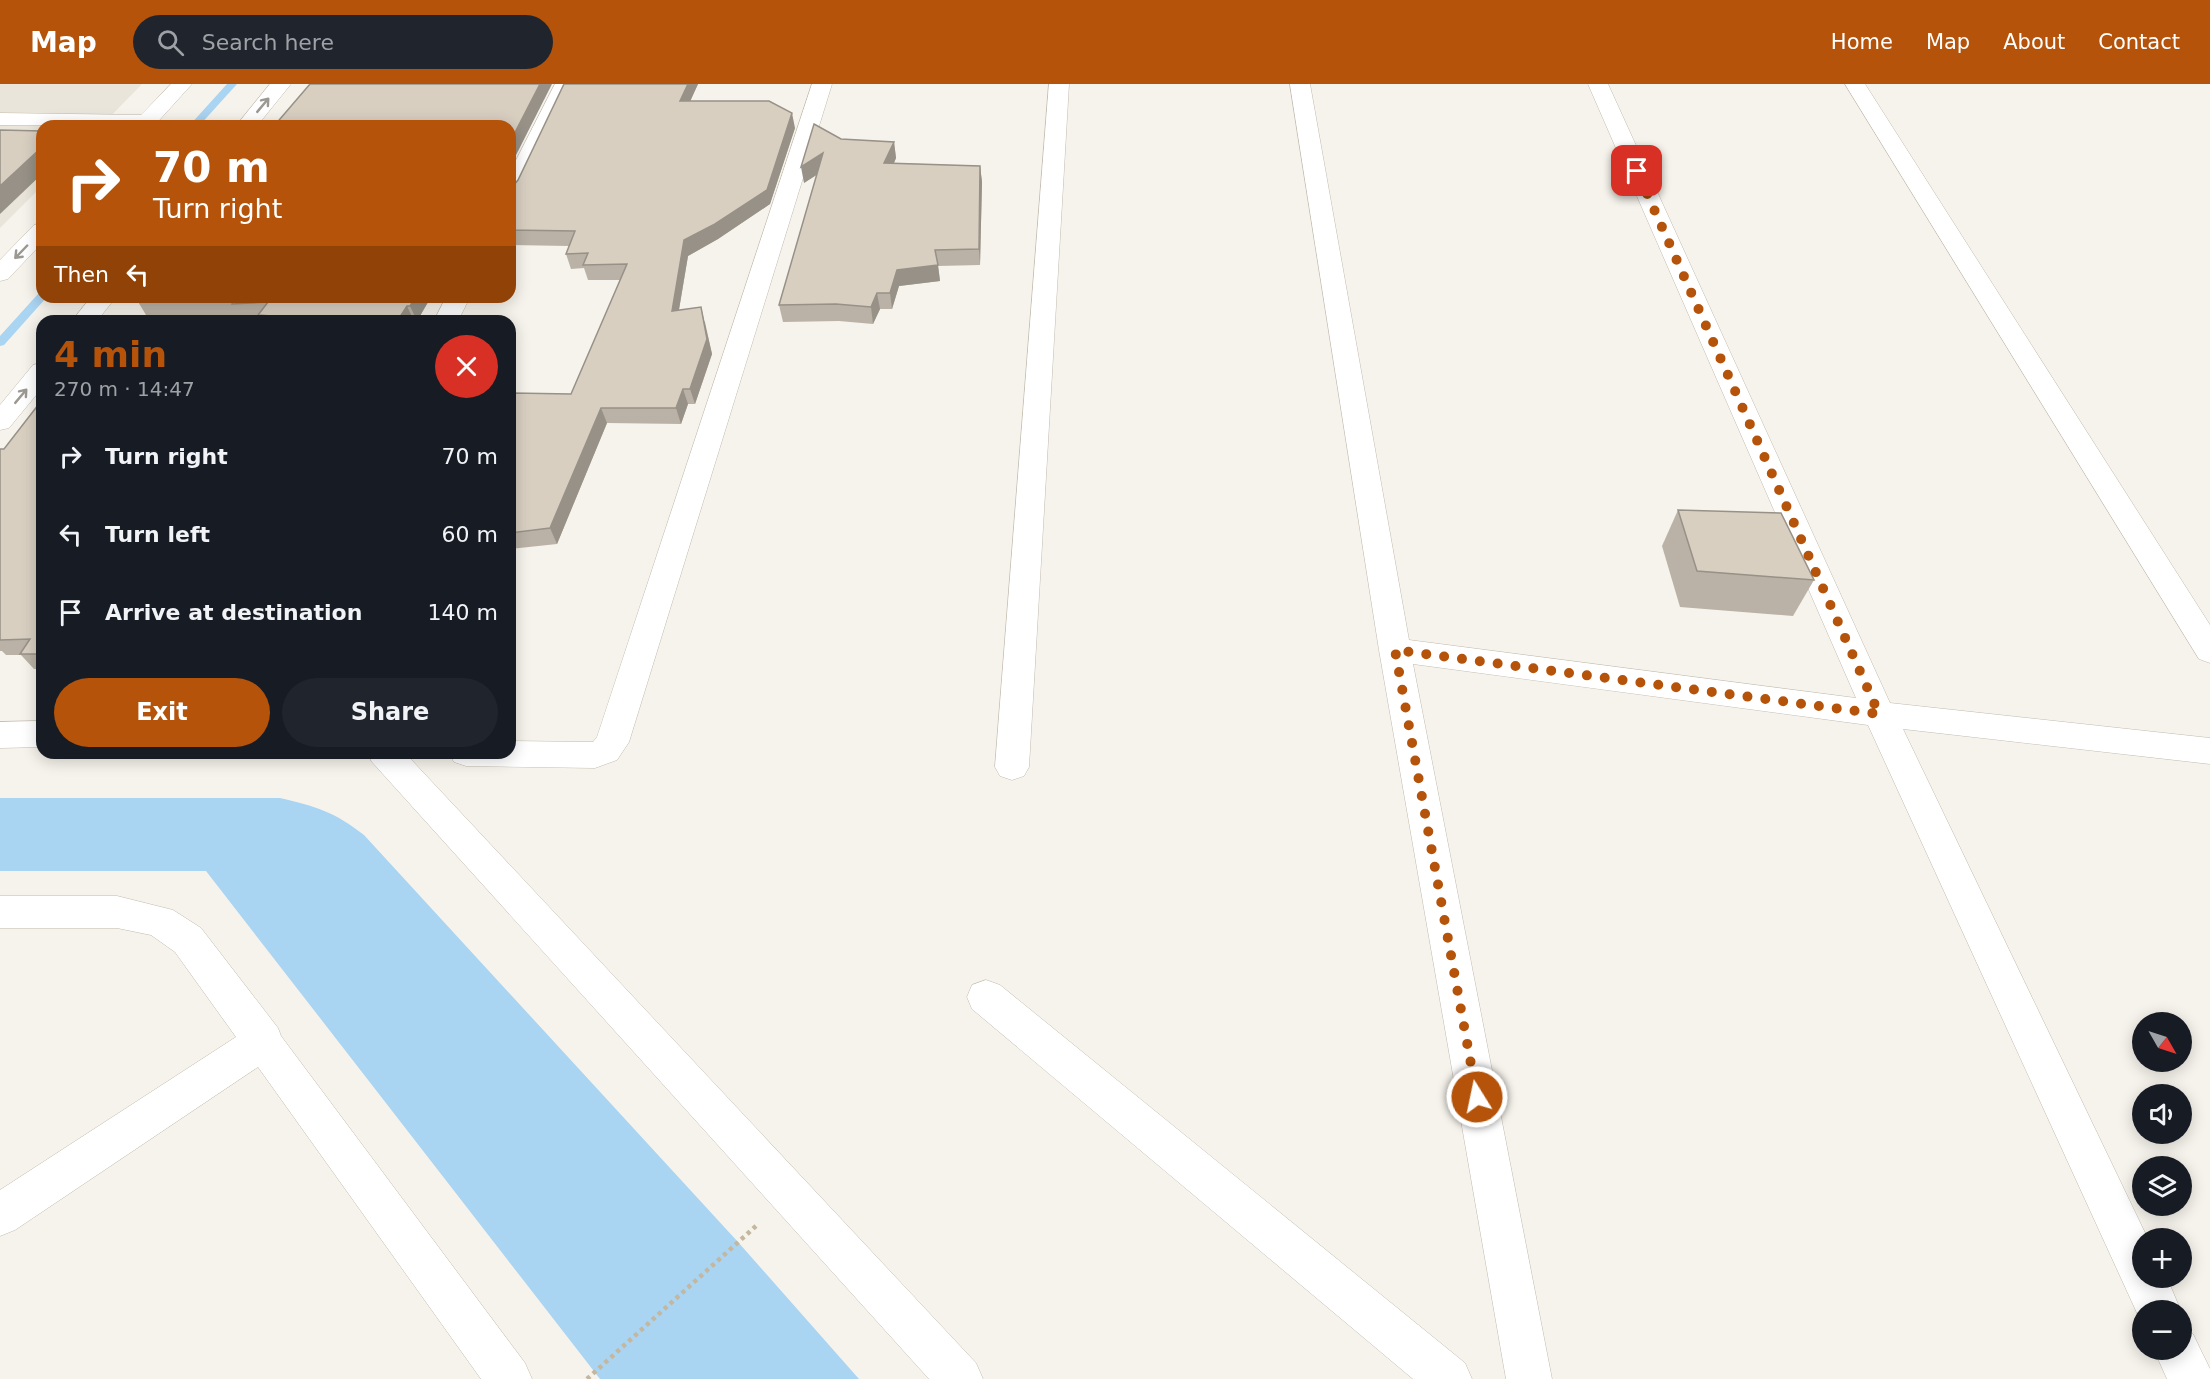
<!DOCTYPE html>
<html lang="en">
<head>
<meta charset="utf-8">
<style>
  :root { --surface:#171b24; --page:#20242c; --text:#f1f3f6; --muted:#9ea1a6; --accent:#b45309 }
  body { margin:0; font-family:"DejaVu Sans",sans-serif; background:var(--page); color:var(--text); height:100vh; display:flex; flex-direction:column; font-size:22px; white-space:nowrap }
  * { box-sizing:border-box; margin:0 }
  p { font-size:20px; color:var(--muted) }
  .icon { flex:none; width:33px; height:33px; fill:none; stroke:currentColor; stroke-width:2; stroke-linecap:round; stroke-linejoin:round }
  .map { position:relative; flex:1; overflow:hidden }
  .details { position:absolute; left:36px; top:231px; width:480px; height:444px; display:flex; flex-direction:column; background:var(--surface); border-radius:18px; box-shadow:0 3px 15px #0003 }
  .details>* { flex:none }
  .banner { position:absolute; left:36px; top:36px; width:480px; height:183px; border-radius:18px; box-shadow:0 3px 15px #0003; background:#b45309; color:#fff; overflow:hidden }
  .needle { width:39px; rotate:129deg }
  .fabs { position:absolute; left:2132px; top:928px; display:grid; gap:12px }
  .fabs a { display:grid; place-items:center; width:60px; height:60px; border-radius:50%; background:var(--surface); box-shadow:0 3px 15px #0003; font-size:30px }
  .pin { position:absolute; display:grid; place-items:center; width:51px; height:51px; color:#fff; margin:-26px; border-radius:12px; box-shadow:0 3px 9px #0006 }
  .me { position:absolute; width:66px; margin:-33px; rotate:350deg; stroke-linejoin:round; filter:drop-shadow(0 0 4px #0008) }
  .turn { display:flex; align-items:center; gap:21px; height:126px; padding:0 18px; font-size:27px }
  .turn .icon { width:78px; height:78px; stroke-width:2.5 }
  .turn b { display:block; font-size:42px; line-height:51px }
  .then { display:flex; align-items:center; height:57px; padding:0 18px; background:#0003; gap:12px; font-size:22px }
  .round { display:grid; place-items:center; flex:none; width:63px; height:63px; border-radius:32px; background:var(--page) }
  .headline { display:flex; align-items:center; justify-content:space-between; height:102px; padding:0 18px }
  h1 { font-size:36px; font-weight:700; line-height:45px; color:var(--accent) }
  .button { display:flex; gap:12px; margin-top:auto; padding:12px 18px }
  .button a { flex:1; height:69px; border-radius:36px; background:var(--accent); color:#fff; font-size:24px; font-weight:700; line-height:69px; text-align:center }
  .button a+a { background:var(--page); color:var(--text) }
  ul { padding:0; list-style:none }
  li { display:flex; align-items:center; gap:18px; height:78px; padding:0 18px }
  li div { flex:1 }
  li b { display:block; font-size:22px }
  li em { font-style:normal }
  header { display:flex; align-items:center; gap:36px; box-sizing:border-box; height:84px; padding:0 30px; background:var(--accent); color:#fff }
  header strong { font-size:28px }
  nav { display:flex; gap:33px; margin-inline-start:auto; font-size:21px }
  .search { width:420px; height:54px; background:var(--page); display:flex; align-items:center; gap:15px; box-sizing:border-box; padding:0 21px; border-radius:33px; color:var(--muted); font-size:22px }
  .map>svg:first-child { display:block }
</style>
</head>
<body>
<header>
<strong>Map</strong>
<div class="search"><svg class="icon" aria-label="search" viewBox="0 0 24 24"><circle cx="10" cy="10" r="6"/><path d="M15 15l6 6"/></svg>Search here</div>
<nav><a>Home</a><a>Map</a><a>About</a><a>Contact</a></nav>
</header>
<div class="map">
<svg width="2210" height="1295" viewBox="0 0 2210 1295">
  <rect width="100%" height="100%" fill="#f6f3ec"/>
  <path fill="#eae5da" d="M0 0H142L101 42H42V102L0 144Z"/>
  <path fill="#a9d4f2" d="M0 714H280C315 722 335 728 364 751L738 1158 859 1295H600L206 787H0Z"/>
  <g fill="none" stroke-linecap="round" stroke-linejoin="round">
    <g fill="#a9d4f2" fill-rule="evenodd">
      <path d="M227 0H237L199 42H189Z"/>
      <path d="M42 209V213L46 214 4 261 0 262V252L38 210Z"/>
    </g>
    <g stroke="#c2bbae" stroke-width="1">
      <g id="minor">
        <path d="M171 0H192L154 42 0 41V29L141 31Z"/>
        <path d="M270 0H291L257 42H236Z"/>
        <path d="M555 0H575L521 110 518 115 510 117V88Z"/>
        <path d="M812 0H832L629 658 617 676 595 684 466 682 454 678 449 669H510V657L593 658 597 653Z"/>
        <path d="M1049 0H1069L1029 683 1024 692 1012 696 1000 692 995 683Z"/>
        <path d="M1290 0H1310L1409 556 1856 614 1588 0H1608L1890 619 2210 654V680L1903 645 2148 1155H2142V1194H2167L2181 1227V1228L2142 1227V1240L1868 641 1413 580 1552 1295H1506L1379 566Z"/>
        <path d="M1845 0H1865L2210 541V579L2199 575Z"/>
        <path d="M42 139V159L8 195 0 197V176L34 141Z"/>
        <path d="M91 213H116L97 237H72Z"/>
        <path d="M446 213H470L458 237H434Z"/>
        <path d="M42 279V304L9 344 0 346V321L33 281Z"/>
        <path d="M42 637V663L0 664V638Z"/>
        <path d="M367 669H405L976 1279 983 1295H929L372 678Z"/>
        <path d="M0 812H117L173 826 201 844 278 944 281 952 525 1279 532 1295H481L258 983 15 1146 0 1152V1106L236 953 175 868 151 851 117 844H0Z"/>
        <path d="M986 896 1000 901 1465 1279 1472 1295H1413L972 925 967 913 972 901Z"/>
        <path d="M2181 1245 2193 1250 2210 1285V1295H2167L2154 1266H2181Z"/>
      </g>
    </g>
    <path stroke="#c4b79f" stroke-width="4.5" stroke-dasharray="4 4" stroke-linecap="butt" d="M587 1295 756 1142"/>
    <use href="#minor" fill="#fff" fill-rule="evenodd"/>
  </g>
  <g fill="#bab2a6">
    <path d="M564 0H698L690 17 795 44 770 120 718 155 688 172 679 226 705 238 712 270 695 320H688L681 340 607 339 557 460 510 465V313L571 310 621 196H588L584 184 571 185 566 170 569 162 510 161V103L513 102 518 96Z"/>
    <path d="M841 55 894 58 896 74 894 79 980 82 982 98 980 181 938 182 940 197 899 202 892 225H880L873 240 839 237 783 238 779 221 817 90 804 99Z"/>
    <path d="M138 213H431L417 237H261L259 234 240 235 238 231H146L137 216Z"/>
    <path d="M42 316V585H34L21 571H6L2 567H0V365H4Z"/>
    <path d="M1678 426 1814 496 1793 532 1680 523 1662 462Z"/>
  </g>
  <g fill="#979187">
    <path d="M540 0H552L510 83V58Z"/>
    <path d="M688 0H698L684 31 680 17Z"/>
    <path d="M792 29 795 44 770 120 718 155 688 172 676 243 672 227 684 156Z"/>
    <path d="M894 58 896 74 887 95 884 79Z"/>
    <path d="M42 63V90L0 130V102Z"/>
    <path d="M823 69 826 85 804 99 801 83Z"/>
    <path d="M980 82 982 98 980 181 979 165Z"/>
    <path d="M938 181 940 197 899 202 892 225 890 209 897 186Z"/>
    <path d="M877 209 880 225 873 240 871 223Z"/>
    <path d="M415 213H431L417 237 410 222Z"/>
    <path d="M407 222 414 237H398V236Z"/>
    <path d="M701 223 712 270 695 320 690 305Z"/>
    <path d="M683 305 688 320 681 340 676 324Z"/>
    <path d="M601 324 607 339 557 460 550 444Z"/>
  </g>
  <g fill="#d8cfc1" stroke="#979187" stroke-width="1.5">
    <path d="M310 0H540L510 58V42H274Z"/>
    <path d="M564 0H688L680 17H769L792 29 767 106 715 140 684 156 672 227 701 223 707 255 690 305H683L676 324H601L550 444 510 449V313L512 309 571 310 627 180 583 181 588 169 566 170 575 147 510 146V103L513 102 518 96Z"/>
    <path d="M814 40 841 55 894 58 884 79 980 82 979 165 935 166 938 181 897 186 890 209H877L871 223 836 220 779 221 823 69 801 83Z"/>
    <path d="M0 46 42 47V63L0 102Z"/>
    <path d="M138 213H415L410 222H407L398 236 346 235 308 237H266L270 232 258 231 268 218 232 220 234 215 137 216Z"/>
    <path d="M42 316V570H20L30 555 0 556V365H4Z"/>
    <path d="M1678 426 1781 429 1814 496 1697 487Z"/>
  </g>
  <defs><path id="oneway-shaft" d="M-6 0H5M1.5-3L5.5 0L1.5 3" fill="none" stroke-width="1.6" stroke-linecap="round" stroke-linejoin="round" transform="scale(1.5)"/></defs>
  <g stroke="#9c9892">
    <use href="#oneway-shaft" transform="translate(263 21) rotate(-50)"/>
    <use href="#oneway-shaft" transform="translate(21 168) rotate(134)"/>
    <use href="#oneway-shaft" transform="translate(21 312) rotate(-50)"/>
  </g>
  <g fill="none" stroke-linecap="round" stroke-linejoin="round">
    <path stroke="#b45309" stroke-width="10" stroke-dasharray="0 18" d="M1477 1013 1395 566 1879 630 1637 87"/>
  </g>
</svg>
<div class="fabs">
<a><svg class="needle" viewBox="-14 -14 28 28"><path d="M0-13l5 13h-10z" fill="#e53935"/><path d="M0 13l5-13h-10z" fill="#9ea1a6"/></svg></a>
<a><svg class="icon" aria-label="sound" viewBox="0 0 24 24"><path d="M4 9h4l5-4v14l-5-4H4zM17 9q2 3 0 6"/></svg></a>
<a><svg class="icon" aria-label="layers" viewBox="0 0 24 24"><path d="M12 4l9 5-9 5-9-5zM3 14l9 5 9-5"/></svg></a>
<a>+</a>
<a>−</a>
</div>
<div class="pin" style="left:1637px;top:87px;background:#d93025"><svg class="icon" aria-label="arrive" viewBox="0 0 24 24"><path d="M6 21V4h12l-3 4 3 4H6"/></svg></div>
<svg class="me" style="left:1477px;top:1013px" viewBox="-20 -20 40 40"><circle r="17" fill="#b45309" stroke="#fff" stroke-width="3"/><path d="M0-11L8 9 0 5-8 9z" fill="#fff"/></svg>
<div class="banner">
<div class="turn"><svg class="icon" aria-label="right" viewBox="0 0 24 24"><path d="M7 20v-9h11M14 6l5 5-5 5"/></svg><div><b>70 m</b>Turn right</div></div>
<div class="then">Then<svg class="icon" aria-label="left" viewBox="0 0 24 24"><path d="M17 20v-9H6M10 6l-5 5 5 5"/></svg></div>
</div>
<section class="details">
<div class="headline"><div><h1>4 min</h1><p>270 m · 14:47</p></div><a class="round" style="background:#d93025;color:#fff"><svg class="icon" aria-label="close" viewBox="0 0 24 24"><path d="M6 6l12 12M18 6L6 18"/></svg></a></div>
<ul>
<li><svg class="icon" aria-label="right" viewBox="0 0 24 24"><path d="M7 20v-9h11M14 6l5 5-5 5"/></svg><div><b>Turn right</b></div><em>70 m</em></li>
<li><svg class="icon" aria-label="left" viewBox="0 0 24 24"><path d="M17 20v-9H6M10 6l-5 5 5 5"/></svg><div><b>Turn left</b></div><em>60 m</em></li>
<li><svg class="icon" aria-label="arrive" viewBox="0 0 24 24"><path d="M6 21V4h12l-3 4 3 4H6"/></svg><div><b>Arrive at destination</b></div><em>140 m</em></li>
</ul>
<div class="button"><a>Exit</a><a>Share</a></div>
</section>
</div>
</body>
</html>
